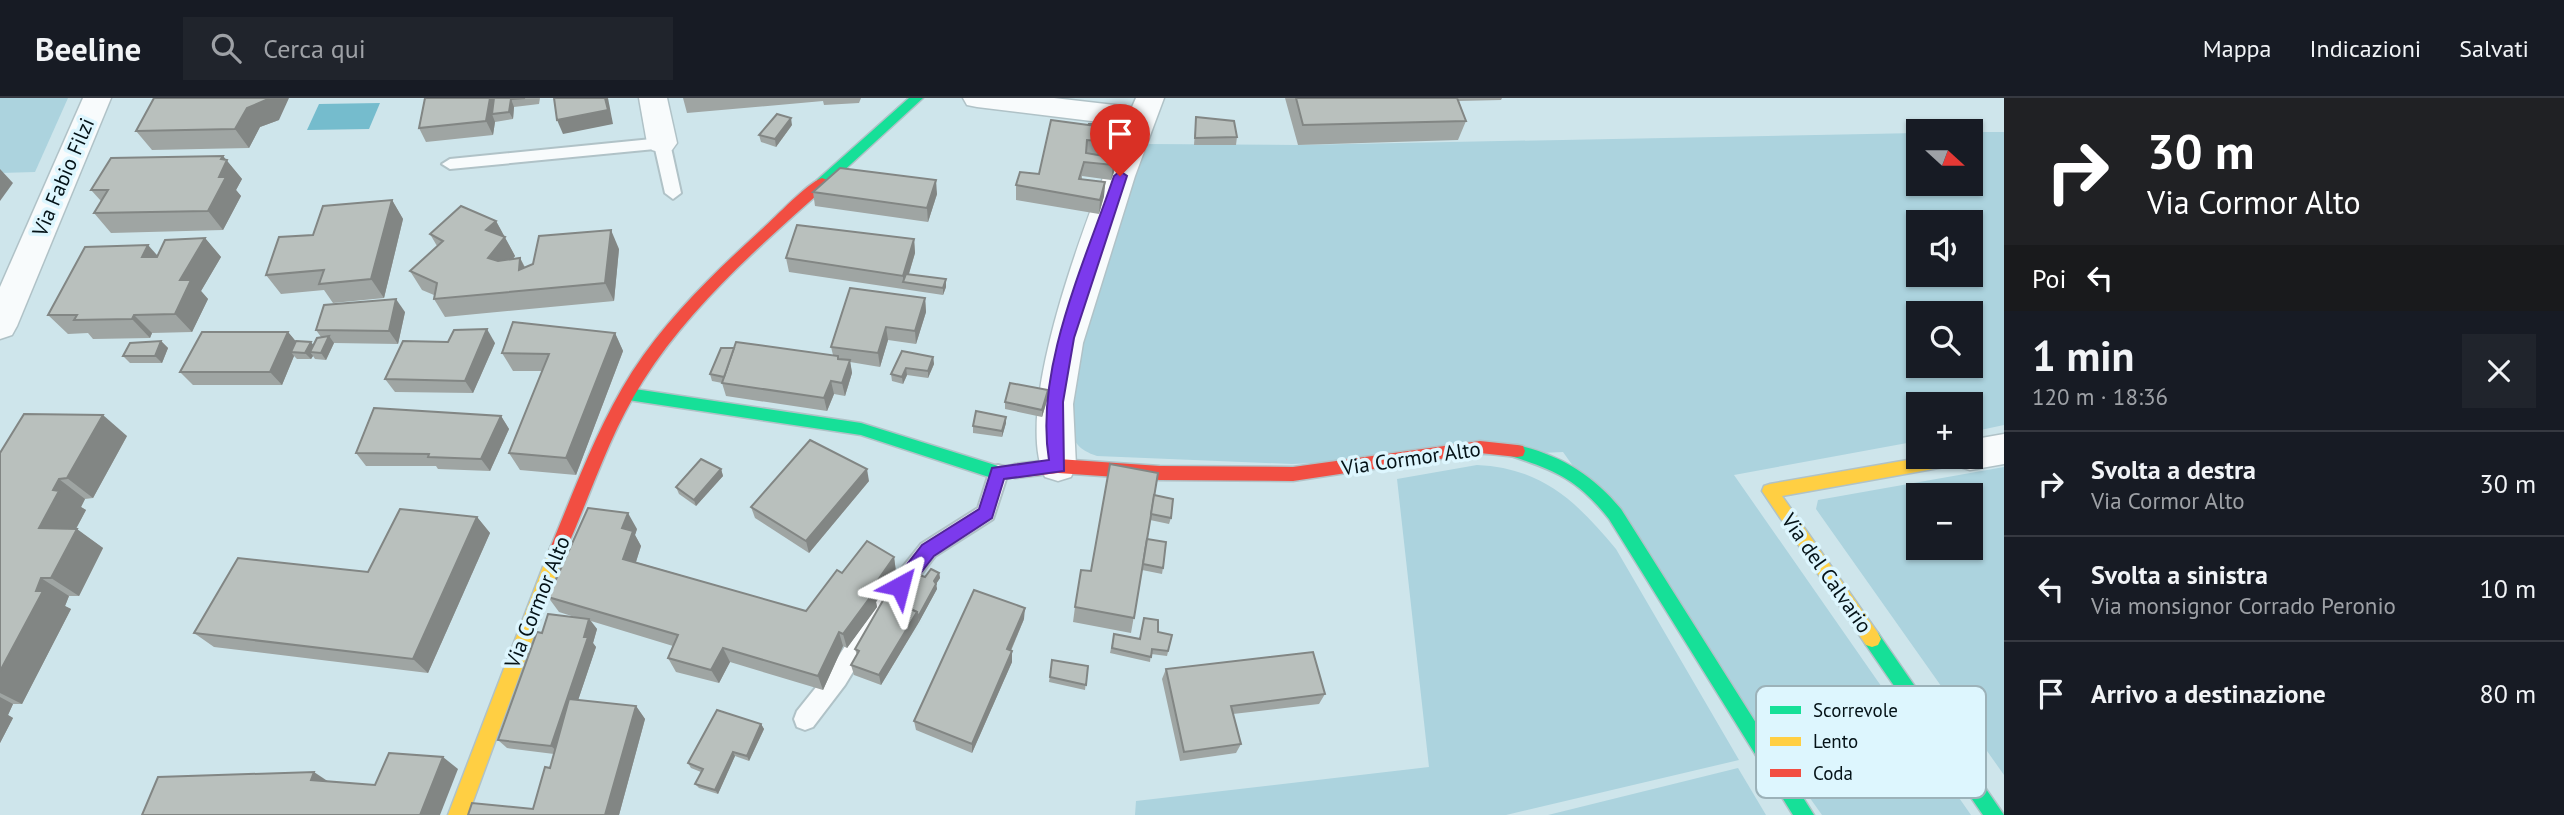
<!DOCTYPE html>
<html lang="it">
<head>
<meta charset="utf-8">
<style>
  :root { --surface:#171b24; --page:#20242c; --text:#f1f3f6; --muted:#9ea1a6; --line:#363941 }
  body { margin:0; font-family:"PT Sans",sans-serif; background:var(--page); color:var(--text); height:100vh; display:flex; flex-direction:column; font-size:26px; white-space:nowrap }
  * { box-sizing:border-box; margin:0 }
  p { font-size:23px; color:var(--muted) }
  .icon { flex:none; width:38px; height:38px; fill:none; stroke:currentColor; stroke-width:2; stroke-linecap:round; stroke-linejoin:round }
  .map { position:relative; flex:1; overflow:hidden }
  .side { display:flex; flex-direction:column; background:var(--surface); width:560px }
  .side>* { flex:none }
  .banner { background:#202124; color:#fff; overflow:hidden }
  .needle { width:46px; rotate:111deg }
  .tools { position:absolute; left:1906px; top:21px; display:grid; gap:14px }
  .tools a { display:grid; place-items:center; width:77px; height:77px; border-radius:0px; background:var(--surface); box-shadow:0 2px 5px #0004; font-size:35px }
  .pin { position:absolute; display:grid; place-items:center; width:60px; height:60px; color:#fff; margin:-72px -30px; border-radius:50% 50% 50% 0; rotate:-45deg; box-shadow:0 0 7px #0007 }
  .pin .icon { rotate:45deg }
  .me { position:absolute; width:77px; margin:-38px; rotate:38deg; stroke-linejoin:round; filter:drop-shadow(0 0 5px #0008) }
  .turn { display:flex; align-items:center; gap:24px; height:147px; padding:0 28px; font-size:32px }
  .turn .icon { width:91px; height:91px; stroke-width:2.5 }
  .turn b { display:block; font-size:49px; line-height:60px }
  .then { display:flex; align-items:center; height:66px; padding:0 28px; background:#0003; gap:14px; font-size:26px }
  .round { display:grid; place-items:center; flex:none; width:74px; height:74px; border-radius:0px; background:var(--page) }
  .headline { display:flex; align-items:center; justify-content:space-between; height:119px; padding:0 28px }
  h1 { font-size:42px; font-weight:800; line-height:52px }
  ul { padding:0; list-style:none }
  li { display:flex; align-items:center; gap:21px; height:105px; padding:0 28px; border-top:2px solid var(--line) }
  li div { flex:1 }
  li b { display:block; font-size:26px }
  li em { font-style:normal }
  header { display:flex; align-items:center; gap:42px; box-sizing:border-box; height:98px; padding:0 35px; background:var(--surface); border-bottom:2px solid var(--line) }
  header strong { font-size:33px }
  nav { display:flex; gap:38px; margin-inline-start:auto; font-size:24px }
  .search { width:490px; height:63px; background:var(--page); display:flex; align-items:center; gap:18px; box-sizing:border-box; padding:0 24px; border-radius:0px; color:var(--muted); font-size:26px }
  main { display:flex; flex:1; min-height:0 }
  .map>svg:first-child { display:block }
</style>
</head>
<body>
<header>
<strong>Beeline</strong>
<div class="search"><svg class="icon" aria-label="search" viewBox="0 0 24 24"><circle cx="10" cy="10" r="6"/><path d="M15 15l6 6"/></svg>Cerca qui</div>
<nav><a>Mappa</a><a>Indicazioni</a><a>Salvati</a></nav>
</header>
<main>
<div class="map">
<svg width="2004" height="717" viewBox="0 0 2004 717">
  <rect width="100%" height="100%" fill="#cee5eb"/>
  <g fill="#acd3de" fill-rule="evenodd">
    <path d="M0 0H68L35 74 0 75Z"/>
    <path d="M1971 34H2004V327L1971 334 1970 306H1918V343L1734 377 1971 717H1822L1563 354 1292 366 1097 358C1079 352 1072 344 1069 324L1081 248 1122 114 1147 46 1298 47 1918 35V86H1970ZM1918 124H1970V177H1918ZM1918 215H1970V268H1918Z"/>
    <path d="M1477 367C1542 370 1576 403 1616 451L1739 662 1506 717H1135L1136 703 1429 669 1397 381Z"/>
    <path d="M2004 369V677L1816 411 1818 402ZM1970 397V450H1918V397Z"/>
    <path d="M1738 670 1766 717H1548Z"/>
  </g>
  <path fill="#75bccd" d="M380 5 369 31 307 32 319 6Z"/>
  <g fill="none" stroke-linecap="round" stroke-linejoin="round">
    <g stroke="#b0c2c7" stroke-width="4">
      <g id="lane">
        <path d="M662 40 670 45 681 95 673 101 665 95 655 51 450 71 442 66 450 61Z"/>
        <path d="M998 367 1005 369 1008 375 993 421 935 458 879 531 845 587 813 629 805 632 797 629 794 621 797 613 829 573 865 517 921 446 978 410 991 369Z"/>
      </g>
    </g>
    <g stroke="#b0c2c7" stroke-width="3">
      <g id="street">
        <path d="M83 0H111L17 228 12 237 0 241V189Z"/>
        <path d="M639 0H667L677 45 672 52 662 55 652 52 647 45Z"/>
        <path d="M963 0H1054L1132 9 1136 0H1164L1135 78 1083 245 1073 306 1076 368 1071 379 1058 383 1045 379C1010 308 1094 101 1124 27L977 9 967 7Z"/>
        <path d="M2004 336V366L1970 372 1957 368 1953 359H1970V342Z"/>
      </g>
    </g>
    <g stroke="#b0c2c7" stroke-width="3">
      <g id="fast">
        <path d="M909 0H923L827 88H817V82Z"/>
        <path d="M628 290 861 325 998 368H1021L1023 373 1021 378 998 382 861 337 628 302 620 296Z"/>
        <path d="M1517 347C1560 357 1593 377 1621 411L1814 717H1793L1609 421C1578 382 1557 373 1511 358L1509 353 1511 348Z"/>
        <path d="M1872 533 1878 535 2004 717H1983L1866 547 1863 541 1866 535Z"/>
      </g>
    </g>
    <g stroke="#b0c2c7" stroke-width="3">
      <g id="slow">
        <path d="M1925 359H1969L1967 364 1961 366 1782 398 1878 535 1881 541 1878 547 1872 549 1866 547 1762 393 1764 388 1770 386Z"/>
        <path d="M557 446 563 448 565 453 468 717H448L549 453 551 448Z"/>
      </g>
    </g>
    <g stroke="#b0c2c7" stroke-width="3">
      <g id="jam">
        <path d="M822 80 827 82V88C761 147 691 207 643 283 608 338 590 400 563 458L557 460 551 458 549 453C574 393 597 329 632 274 667 220 714 175 761 132 775 120 807 85 822 80Z"/>
        <path d="M1480 343 1517 347 1523 348 1525 353 1523 358 1517 359 1480 355 1293 383 1160 382 1058 375 1015 380 1009 378 1007 373 1009 368 1015 366 1058 361 1160 368 1293 369Z"/>
      </g>
    </g>
    <use href="#lane" fill="#f8fbfc" fill-rule="evenodd"/>
    <use href="#street" fill="#f8fbfc" fill-rule="evenodd"/>
    <use href="#fast" fill="#16e098" fill-rule="evenodd"/>
    <use href="#slow" fill="#ffcf43" fill-rule="evenodd"/>
    <use href="#jam" fill="#f24e42" fill-rule="evenodd"/>
  </g>
  <g fill="#9fa5a3">
    <path d="M425 0H540L539 6 514 9 513 21 495 24 493 37 426 44 419 30Z"/>
    <path d="M683 0H861L859 5 824 7 823 3 687 15Z"/>
    <path d="M1285 0H1502L1501 2 1459 3 1466 23 1458 42 1298 47Z"/>
    <path d="M1196 19 1237 39 1236 47H1194Z"/>
    <path d="M279 22 260 29 249 50 152 52 136 33Z"/>
    <path d="M1051 22 1128 36 1121 59 1103 58 1115 60 1114 74 1111 82 1082 78V81L1105 84 1104 98 1099 116 1016 102V87L1039 76Z"/>
    <path d="M792 27 776 49 761 44 759 37Z"/>
    <path d="M223 58 242 81 236 92 241 98 223 132 111 135 94 115 101 103 91 92Z"/>
    <path d="M813 94 937 96 928 124 815 108Z"/>
    <path d="M392 102 403 121 384 200 333 205 324 192 281 196 266 177 313 137Z"/>
    <path d="M496 123 515 158 513 161 520 160 525 169 619 151 614 203 445 219 434 201V197L422 192 410 173 437 148 430 136Z"/>
    <path d="M205 140 221 159 201 193 208 201 192 234 152 235 150 240 93 241 88 235 68 236 48 217Z"/>
    <path d="M914 141 915 155 909 176 946 189 943 197 789 174 786 160Z"/>
    <path d="M925 200 926 214 916 246 888 242 880 269 850 264 852 275 845 298 834 296 827 313 726 298 722 285 712 283 710 276 833 257 831 249Z"/>
    <path d="M405 214 398 246 334 245 326 262 315 261 313 258 311 261H297L294 258 282 287H193L180 274 288 234 296 244 313 247 321 239 316 232Z"/>
    <path d="M615 235 623 253 576 377 520 372 509 355 542 273H513L502 255Z"/>
    <path d="M161 243 168 250 162 265H130L123 258Z"/>
    <path d="M448 244 495 245 473 295 395 294 385 281Z"/>
    <path d="M933 259 934 266 928 280 907 277 903 286 892 283 891 276Z"/>
    <path d="M1048 299 1042 319 1005 311V304Z"/>
    <path d="M501 318 509 331 490 373 438 371 436 368H366L356 355Z"/>
    <path d="M1006 325 1002 339 973 335V328Z"/>
    <path d="M127 338 93 400 85 401 81 409 86 412 76 431 103 450 79 498H69L65 508 71 511 22 606H13L8 617 13 620 0 645V355Z"/>
    <path d="M721 371 723 378 696 408 679 396 676 389Z"/>
    <path d="M869 383 809 455 755 420 751 409Z"/>
    <path d="M1154 397 1171 420 1169 426 1150 422 1147 441 1163 470 1162 476 1142 472 1131 535 1073 524 1075 509 1091 473Z"/>
    <path d="M477 419 490 435 428 575 214 549 194 535 368 474Z"/>
    <path d="M637 431 635 437 641 448 636 464 806 513 842 475 894 459 896 474 876 504 877 509 847 550 843 548 823 592 730 564 719 585 676 574 668 560 673 548 591 523 597 531 593 545 596 549 578 602 636 608 645 621 619 717H468L533 711 550 670 554 656 507 650 498 642 542 535 578 520 559 514 548 499Z"/>
    <path d="M939 475 940 480 936 486 937 491 919 524 881 587 854 577 851 567 857 557 855 551 894 504 925 479Z"/>
    <path d="M1024 521 1011 553 1012 564 972 655 916 632 914 623Z"/>
    <path d="M1158 534 1172 537 1167 558 1151 556 1150 564 1110 555 1114 536 1140 541Z"/>
    <path d="M1052 562 1088 568 1085 592 1049 584Z"/>
    <path d="M1166 571 1325 596 1319 606 1233 616 1241 646 1236 655 1180 663 1162 581Z"/>
    <path d="M761 626 764 631 749 663 735 658 718 696 699 690 695 686 701 674 691 670 688 665Z"/>
  </g>
  <g fill="#828684">
    <path d="M267 0H289L279 22 260 29 249 50 235 31 247 10Z"/>
    <path d="M490 0H498L492 16 495 24 493 37 486 23Z"/>
    <path d="M605 0H608L613 26 563 36 557 22Z"/>
    <path d="M511 1 514 9 513 21 509 14Z"/>
    <path d="M791 20 792 27 776 49 775 41Z"/>
    <path d="M1129 28 1128 36 1121 59 1122 45Z"/>
    <path d="M223 58 242 81 236 92 241 98 223 132 208 113 219 79 221 61Z"/>
    <path d="M1115 60 1114 74 1111 82 1113 67Z"/>
    <path d="M0 71 13 85 0 103Z"/>
    <path d="M936 82 937 96 928 124 927 110Z"/>
    <path d="M1105 84 1104 98 1099 116 1100 102Z"/>
    <path d="M392 102 403 121 384 200 371 181Z"/>
    <path d="M496 123 515 158 498 179 488 160 486 132Z"/>
    <path d="M611 132 619 151 614 203 605 185Z"/>
    <path d="M205 140 221 159 201 193 208 201 192 234 175 216 180 182Z"/>
    <path d="M914 141 915 155 906 185 903 184V178Z"/>
    <path d="M148 147 165 166 142 159Z"/>
    <path d="M520 160 529 179 519 172Z"/>
    <path d="M946 181V189L943 197V190Z"/>
    <path d="M925 200 926 214 916 246 915 233Z"/>
    <path d="M396 201 405 214 398 246 389 233Z"/>
    <path d="M134 217 152 235 150 240 132 221Z"/>
    <path d="M886 229 888 242 880 269 878 255Z"/>
    <path d="M487 231 495 245 473 295 465 283Z"/>
    <path d="M288 234 299 247 291 254 294 258 282 287 270 274Z"/>
    <path d="M615 235 623 253 576 377 566 360Z"/>
    <path d="M329 238 334 245 326 262 321 255Z"/>
    <path d="M161 243 168 250 162 265 155 258Z"/>
    <path d="M311 244 317 251 310 254 313 258 311 261 305 255Z"/>
    <path d="M933 259 934 266 928 280V273Z"/>
    <path d="M850 262 852 275 845 298 842 285Z"/>
    <path d="M906 270 907 277 903 286 902 279Z"/>
    <path d="M831 283 834 296 827 313 824 300Z"/>
    <path d="M1048 292V299L1042 319V312Z"/>
    <path d="M103 317 127 338 93 400 67 380Z"/>
    <path d="M501 318 509 331 490 373 481 361Z"/>
    <path d="M1006 319V325L1002 339V333Z"/>
    <path d="M721 371 723 378 696 408 694 402Z"/>
    <path d="M867 371 869 383 809 455 806 443Z"/>
    <path d="M59 381 85 401 81 409 86 412 66 449 39 430 53 392Z"/>
    <path d="M628 415 637 431 635 437 641 448 632 476 623 461 622 430Z"/>
    <path d="M477 419 490 435 428 575 413 561Z"/>
    <path d="M77 431 103 450 79 498 51 480Z"/>
    <path d="M894 459 896 474 876 504 877 509 847 550 843 536Z"/>
    <path d="M939 475 940 480 936 486 937 491 919 524 918 519 934 483Z"/>
    <path d="M41 480 69 498 65 508 71 511 22 606 0 595V573Z"/>
    <path d="M1025 510 1024 521 1007 561V551Z"/>
    <path d="M917 514 919 524 881 587 879 577Z"/>
    <path d="M589 521 597 531 593 545 596 549 560 656 551 648Z"/>
    <path d="M839 534 843 548 823 592 818 578Z"/>
    <path d="M723 550 730 564 719 585 711 572Z"/>
    <path d="M1012 553V564L972 655V646Z"/>
    <path d="M0 599 13 606 8 617 13 620 0 645Z"/>
    <path d="M636 608 645 621 619 717H605Z"/>
    <path d="M761 626 764 631 749 663 747 658Z"/>
    <path d="M733 654 735 658 718 696 715 692Z"/>
    <path d="M443 659 458 671 440 717H420Z"/>
    <path d="M314 674 332 686 311 682Z"/>
  </g>
  <g fill="#b9c0bd" stroke="#828684" stroke-width="2">
    <path d="M154 0H267L266 2 247 10 235 31 136 33Z"/>
    <path d="M425 0H490L486 23 419 30Z"/>
    <path d="M494 0H525L511 1 509 14 492 16Z"/>
    <path d="M554 0H605L608 12 557 22Z"/>
    <path d="M1296 0H1457L1466 23 1303 27Z"/>
    <path d="M777 16 791 20 775 41 759 37Z"/>
    <path d="M1196 19 1234 23 1237 39 1195 40Z"/>
    <path d="M1051 22 1126 32 1122 45 1087 42 1086 55 1115 60 1113 67 1084 64 1079 81 1105 84 1100 102 1016 87 1020 74 1039 76Z"/>
    <path d="M1088 26H1109L1129 28 1126 39V32Z"/>
    <path d="M223 58 221 61 227 62 219 79H226L208 113 94 115 108 92H91L111 60Z"/>
    <path d="M840 70 936 82 927 110 813 94Z"/>
    <path d="M392 102 371 181 319 186 324 172 266 177 279 139 313 137 323 108Z"/>
    <path d="M461 108 496 123 486 132 505 139 488 160 498 163 520 160 519 172 533 166 539 138 611 132 605 185 434 201 437 185 410 173 443 143 430 136Z"/>
    <path d="M797 127 914 141 903 178 786 160Z"/>
    <path d="M205 140 180 182H191L175 216 134 217 132 221 74 222 77 217H48L85 149 148 147 142 159H157L165 142Z"/>
    <path d="M906 176 946 181 943 190 903 184Z"/>
    <path d="M850 190 925 200 915 233 886 229 878 255 831 249Z"/>
    <path d="M396 201 389 233 316 232 324 207Z"/>
    <path d="M513 224 615 235 566 360 509 355 549 256 502 255Z"/>
    <path d="M487 231 465 283 385 281 403 243 448 244 454 232Z"/>
    <path d="M202 234H288L270 274H180Z"/>
    <path d="M329 238 321 255 310 254 317 240Z"/>
    <path d="M161 243 155 258H123L130 245Z"/>
    <path d="M296 243 311 244 305 255 291 254Z"/>
    <path d="M736 244 838 258V261L850 262 842 285 831 283 824 300 722 285Z"/>
    <path d="M721 250H734L724 279 710 276Z"/>
    <path d="M902 253 933 259 928 273 906 270 902 279 891 276Z"/>
    <path d="M1010 285 1048 292 1042 312 1005 304Z"/>
    <path d="M374 310 501 318 481 361 428 359 429 356 356 355Z"/>
    <path d="M976 313 1006 319 1002 333 973 328Z"/>
    <path d="M24 316 103 317 67 380 59 381 53 392 59 393 39 430 77 431 51 480H41L36 493H43L0 573V355Z"/>
    <path d="M810 342 867 371 806 443 751 409Z"/>
    <path d="M701 361 721 371 694 402 676 389Z"/>
    <path d="M1110 366 1158 375 1134 520 1075 509 1081 472 1091 473Z"/>
    <path d="M1154 397 1173 401 1171 420 1151 416Z"/>
    <path d="M588 410 628 415 622 430 633 433 623 461 806 513 837 472 842 475 867 443 894 459 871 492 874 494 843 536 839 534 818 578 723 550 711 572 668 560 678 537 548 499Z"/>
    <path d="M400 411 477 419 413 561 194 535 238 460 368 474Z"/>
    <path d="M1147 441 1166 444 1163 470 1143 466Z"/>
    <path d="M931 471 939 475 934 483 936 486 918 519 917 514 894 504 914 475 925 479Z"/>
    <path d="M974 492 1025 510 1007 551 1012 553 972 646 914 623Z"/>
    <path d="M885 499 917 514 879 577 851 567 859 553 855 551Z"/>
    <path d="M548 516 589 521 584 539H588L551 648 498 642 537 534 542 535Z"/>
    <path d="M1144 520 1158 522V534L1172 537 1168 553 1152 551 1151 559 1112 550 1114 536 1140 541Z"/>
    <path d="M1313 554 1325 596 1231 608 1241 646 1184 654 1166 571Z"/>
    <path d="M1052 562 1088 568 1086 587 1050 579Z"/>
    <path d="M569 601 636 608 605 717H468L472 705 533 711 545 669 550 670Z"/>
    <path d="M717 612 761 626 747 658 733 654 715 692 695 686 703 671 688 665Z"/>
    <path d="M389 655 443 659 420 717H142L158 679 314 674 311 682 375 687Z"/>
  </g>
  <path fill="#7c3aed" stroke="#51269a" stroke-width="2" d="M1120 73 1127 78 1074 240 1063 304 1064 373 1004 381 992 420 934 458 906 494H894L891 488 894 483 922 447 979 411 992 370 1049 362C1034 271 1085 164 1114 78Z"/>
  <g text-anchor="middle" dominant-baseline="central" stroke-width="7" stroke-linejoin="round" paint-order="stroke">
    <g font-size="21" fill="#041217" stroke="#ddf6fe">
      <text transform="translate(63 79) rotate(-67)">Via Fabio Filzi</text>
      <text transform="translate(1411 360) rotate(-8)">Via Cormor Alto</text>
      <text transform="translate(1827 475) rotate(55)">Via del Calvario</text>
      <text transform="translate(537 504) rotate(-68)">Via Cormor Alto</text>
    </g>
  </g>
  <rect x="1756" y="588" width="230" height="112" rx="10" fill="#ddf6fe" stroke="#9cb2b9" stroke-width="2"/>
  <rect x="1770" y="608" width="31" height="8" fill="#16e098"/>
  <rect x="1770" y="639" width="31" height="9" fill="#ffcf43"/>
  <rect x="1770" y="671" width="31" height="8" fill="#f24e42"/>
  <g font-size="19" fill="#041217">
    <text x="1813" y="619">Scorrevole</text>
    <text x="1813" y="650">Lento</text>
    <text x="1813" y="682">Coda</text>
  </g>
</svg>
<div class="tools">
<a><svg class="needle" viewBox="-14 -14 28 28"><path d="M0-13l5 13h-10z" fill="#e53935"/><path d="M0 13l5-13h-10z" fill="#9ea1a6"/></svg></a>
<a><svg class="icon" aria-label="sound" viewBox="0 0 24 24"><path d="M4 9h4l5-4v14l-5-4H4zM17 9q2 3 0 6"/></svg></a>
<a><svg class="icon" aria-label="search" viewBox="0 0 24 24"><circle cx="10" cy="10" r="6"/><path d="M15 15l6 6"/></svg></a>
<a>+</a>
<a>−</a>
</div>
<div class="pin" style="left:1120px;top:78px;background:#d93025"><svg class="icon" aria-label="arrive" viewBox="0 0 24 24"><path d="M6 21V4h12l-3 4 3 4H6"/></svg></div>
<svg class="me" style="left:900px;top:488px" viewBox="-20 -20 40 40"><path d="M0-17L14 15 0 8-14 15z" fill="#7c3aed" stroke="#fff" stroke-width="4"/></svg>
</div>
<section class="side">
<div class="banner">
<div class="turn"><svg class="icon" aria-label="right" viewBox="0 0 24 24"><path d="M7 20v-9h11M14 6l5 5-5 5"/></svg><div><b>30 m</b>Via Cormor Alto</div></div>
<div class="then">Poi<svg class="icon" aria-label="left" viewBox="0 0 24 24"><path d="M17 20v-9H6M10 6l-5 5 5 5"/></svg></div>
</div>
<div class="headline"><div><h1>1 min</h1><p>120 m · 18:36</p></div><a class="round"><svg class="icon" aria-label="close" viewBox="0 0 24 24"><path d="M6 6l12 12M18 6L6 18"/></svg></a></div>
<ul>
<li><svg class="icon" aria-label="right" viewBox="0 0 24 24"><path d="M7 20v-9h11M14 6l5 5-5 5"/></svg><div><b>Svolta a destra</b><p>Via Cormor Alto</p></div><em>30 m</em></li>
<li><svg class="icon" aria-label="left" viewBox="0 0 24 24"><path d="M17 20v-9H6M10 6l-5 5 5 5"/></svg><div><b>Svolta a sinistra</b><p>Via monsignor Corrado Peronio</p></div><em>10 m</em></li>
<li><svg class="icon" aria-label="arrive" viewBox="0 0 24 24"><path d="M6 21V4h12l-3 4 3 4H6"/></svg><div><b>Arrivo a destinazione</b></div><em>80 m</em></li>
</ul>
</section>
</main>
</body>
</html>
